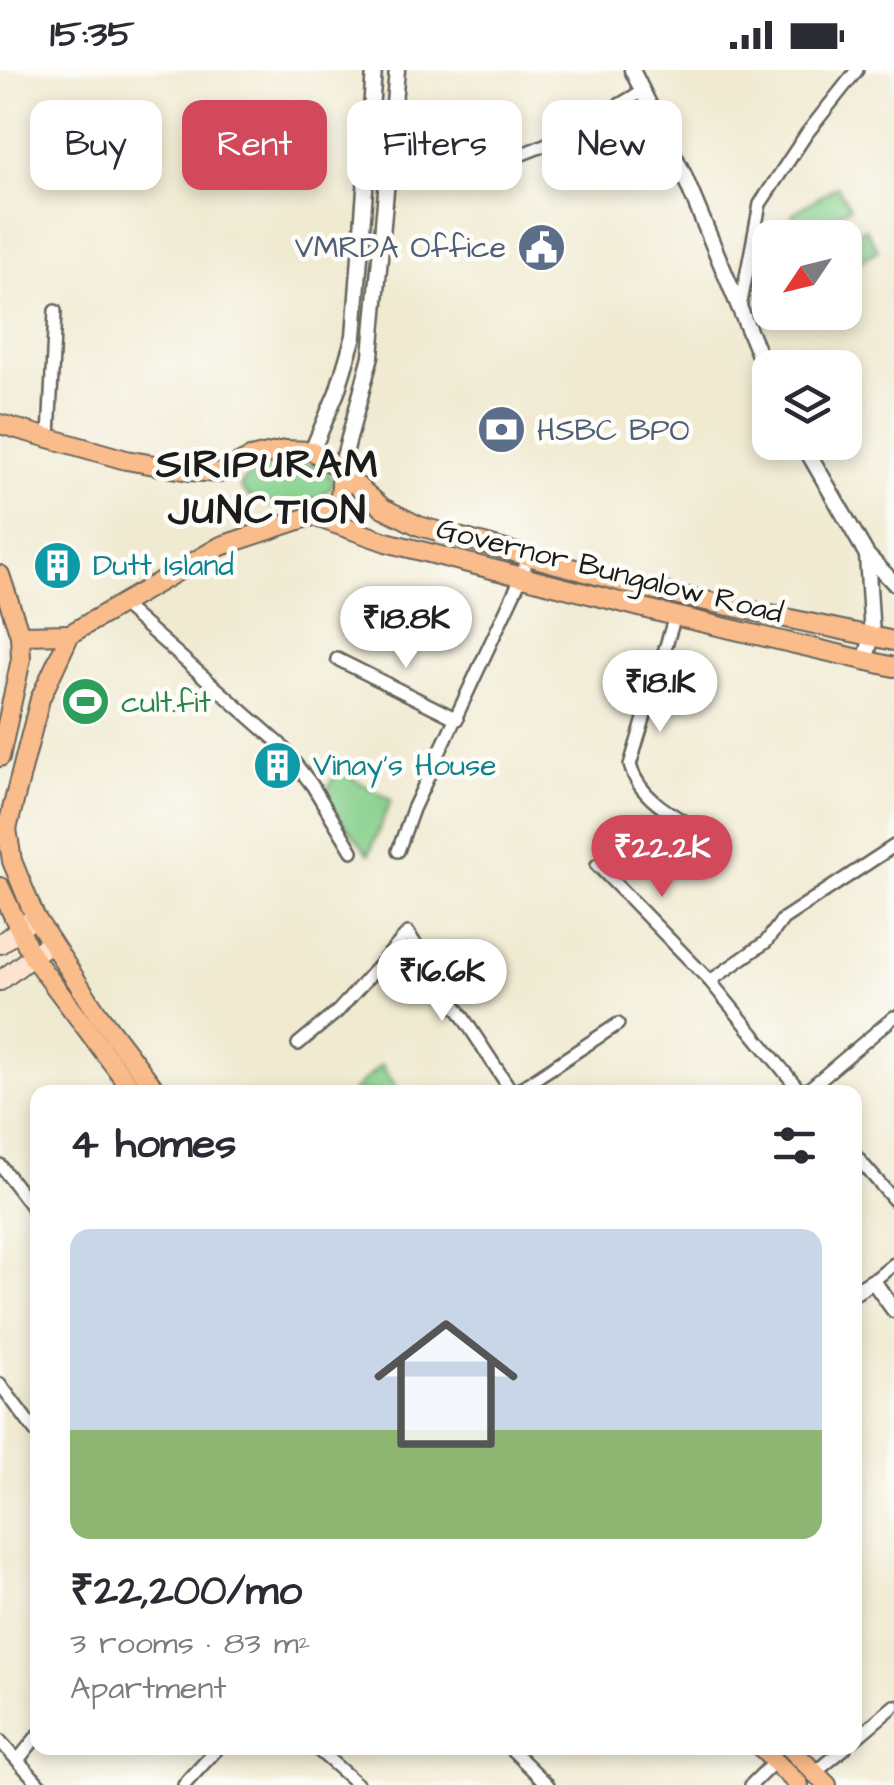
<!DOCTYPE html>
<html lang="en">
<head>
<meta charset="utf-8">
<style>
  :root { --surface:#fff; --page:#f7f7f7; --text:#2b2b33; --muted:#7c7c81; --accent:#d1495b }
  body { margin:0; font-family:"Architects Daughter",sans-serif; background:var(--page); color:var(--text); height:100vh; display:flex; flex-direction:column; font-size:38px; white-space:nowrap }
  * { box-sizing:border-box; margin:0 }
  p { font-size:32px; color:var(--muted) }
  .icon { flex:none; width:55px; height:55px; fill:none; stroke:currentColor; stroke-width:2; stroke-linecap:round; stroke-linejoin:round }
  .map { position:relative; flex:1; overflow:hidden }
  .panel { position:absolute; left:30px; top:1015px; width:832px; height:670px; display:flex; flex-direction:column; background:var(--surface); border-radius:20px; box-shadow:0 5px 15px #0003 }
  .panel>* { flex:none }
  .banner { position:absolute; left:30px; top:30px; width:835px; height:90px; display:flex; gap:20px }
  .needle { width:65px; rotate:235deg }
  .controls { position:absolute; left:752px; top:150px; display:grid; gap:20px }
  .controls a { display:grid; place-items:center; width:110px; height:110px; border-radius:20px; background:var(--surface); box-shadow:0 5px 15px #0003; font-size:50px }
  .price { position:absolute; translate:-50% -85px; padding:0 22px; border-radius:35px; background:#fff; color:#222; font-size:32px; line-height:65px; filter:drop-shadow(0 2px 5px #0008) }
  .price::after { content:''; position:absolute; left:50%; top:60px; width:30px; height:22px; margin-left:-15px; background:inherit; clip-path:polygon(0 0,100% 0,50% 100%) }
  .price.on { background:var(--accent); color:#fff }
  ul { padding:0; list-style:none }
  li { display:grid; align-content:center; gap:20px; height:530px; padding:0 40px }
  li span { display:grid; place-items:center; height:310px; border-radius:20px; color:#555 }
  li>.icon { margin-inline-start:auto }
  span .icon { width:180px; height:180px; fill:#fffc; stroke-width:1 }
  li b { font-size:42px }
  h2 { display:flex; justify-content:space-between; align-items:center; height:120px; padding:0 40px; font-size:42px }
  .tag { padding:0 35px; border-radius:20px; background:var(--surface); box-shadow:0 5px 15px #0003; font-size:35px; line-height:90px }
  .tag.on { background:var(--accent); color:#fff }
  .status { display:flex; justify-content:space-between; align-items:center; height:70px; padding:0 50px; background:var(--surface); direction:ltr }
  .status svg { height:28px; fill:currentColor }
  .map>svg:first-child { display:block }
  .green { fill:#85cf8b; stroke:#507654; stroke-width:2.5 }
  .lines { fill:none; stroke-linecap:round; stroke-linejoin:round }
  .minor-casing { stroke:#66645b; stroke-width:16 }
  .tertiary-casing { stroke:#66645b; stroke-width:19 }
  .secondary-casing { stroke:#66645b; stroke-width:22 }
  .primary-casing { stroke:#66645b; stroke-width:22 }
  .minor { stroke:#fff; stroke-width:11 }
  .tertiary { stroke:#fff; stroke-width:14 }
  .secondary { stroke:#fde4d1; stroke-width:18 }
  .primary { stroke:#fabc8b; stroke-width:18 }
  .labels { text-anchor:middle; stroke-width:9; stroke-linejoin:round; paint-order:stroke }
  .service-label { font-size:30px; fill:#4e5e75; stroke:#fdfcf7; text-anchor:end }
  .culture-label { font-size:30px; fill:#0d838f; stroke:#fdfcf7; text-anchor:start }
  .street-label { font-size:30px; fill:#1c1c1c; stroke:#fdfcf7 }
  .leisure-label { font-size:30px; fill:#27864d; stroke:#fdfcf7; text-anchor:start }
  .district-label { font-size:40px; font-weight:bold; letter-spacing:2.5px; fill:#1c1c1c; stroke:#fdfcf7 }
</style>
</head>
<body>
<div class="status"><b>15:35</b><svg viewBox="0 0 49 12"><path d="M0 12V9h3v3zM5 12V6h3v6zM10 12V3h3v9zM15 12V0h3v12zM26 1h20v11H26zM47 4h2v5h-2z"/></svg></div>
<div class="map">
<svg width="894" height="1715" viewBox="0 0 894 1715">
  <rect width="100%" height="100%" fill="#fdfcf7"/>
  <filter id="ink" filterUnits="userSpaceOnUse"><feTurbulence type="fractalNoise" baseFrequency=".01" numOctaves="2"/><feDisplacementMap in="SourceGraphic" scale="20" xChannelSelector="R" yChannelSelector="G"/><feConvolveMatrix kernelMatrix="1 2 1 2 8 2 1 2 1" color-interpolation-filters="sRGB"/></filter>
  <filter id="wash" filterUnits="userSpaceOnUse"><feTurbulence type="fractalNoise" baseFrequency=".0048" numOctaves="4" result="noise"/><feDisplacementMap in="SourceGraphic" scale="40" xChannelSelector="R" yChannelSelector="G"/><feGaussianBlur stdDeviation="2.25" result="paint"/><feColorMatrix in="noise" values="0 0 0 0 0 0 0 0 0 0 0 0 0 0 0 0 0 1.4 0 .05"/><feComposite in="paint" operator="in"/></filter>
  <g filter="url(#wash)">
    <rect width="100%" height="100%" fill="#f0ead1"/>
    <g class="green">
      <path d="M837 116 850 137 805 165 792 144Z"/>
      <path d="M865 158 878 180 845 201V171Z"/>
      <path d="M297 391 324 397 334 413C317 441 258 445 240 417 249 396 275 392 297 391Z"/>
      <path d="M338 700 391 730 369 784 323 728Z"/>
      <path d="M381 995 400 1022H352Z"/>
    </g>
  </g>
  <g filter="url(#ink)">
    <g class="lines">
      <defs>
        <g id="minor">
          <path d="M389 98C422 98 456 100 489 93 544 83 595 48 643 21"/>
          <path d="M740 238 760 134 807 63 857 0"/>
          <path d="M49 367 55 241"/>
          <path d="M122 535 280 674 312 715 352 781"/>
          <path d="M675 546 630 695C640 731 678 748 708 765"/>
          <path d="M337 589 457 649"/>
          <path d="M398 781 413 739 522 506 528 485"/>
          <path d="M597 795 710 911"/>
          <path d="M298 974 338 941 408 863 512 1022"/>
          <path d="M515 1022 618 954"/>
          <path d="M801 1022 710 911 766 872 783 849 894 776"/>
          <path d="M805 1022 894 947"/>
          <path d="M855 1085 894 1130"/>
          <path d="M0 1095 38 1145"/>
          <path d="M873 1211 894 1194"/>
          <path d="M0 1314 38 1365"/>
          <path d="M855 1669 894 1636"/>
          <path d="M0 1671 40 1715"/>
          <path d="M316 1678 358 1715"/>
          <path d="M510 1678 548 1715"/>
          <path d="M18 1690 38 1665"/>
          <path d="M816 1702 845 1678"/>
          <path d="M184 1715 218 1678"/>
          <path d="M751 1715 775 1691"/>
        </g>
        <g id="tertiary">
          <path d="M632 0 683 103 770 311"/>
          <path d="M802 372 867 485 894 513"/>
          <path d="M312 381 337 322 354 266 374 0"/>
          <path d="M341 398 371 286 397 0"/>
          <path d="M865 592 872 566 867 485"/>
          <path d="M855 1222 873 1211 894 1240"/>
        </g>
        <g id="secondary">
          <path d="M0 874 35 847"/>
          <path d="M0 911 51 872"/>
        </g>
        <g id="primary">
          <path d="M0 354 126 390 189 401 220 403 250 388 285 380 312 381 342 400 340 428 326 441 221 476 70 564 40 629 7 759 12 791 35 847 98 944 157 1022"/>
          <path d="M342 403 383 438 419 456 640 517 894 571"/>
          <path d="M316 447 386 472 675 546 894 597"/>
          <path d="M0 505 20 565 21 589 0 687"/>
          <path d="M20 565 70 564"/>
          <path d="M0 817 32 886 134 1022"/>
          <path d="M761 1678 799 1715"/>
          <path d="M790 1678 827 1715"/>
        </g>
      </defs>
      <use href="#minor" class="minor-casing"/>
      <use href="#tertiary" class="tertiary-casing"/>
      <use href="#secondary" class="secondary-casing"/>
      <use href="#primary" class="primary-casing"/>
      <use href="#minor" class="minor"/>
      <use href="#tertiary" class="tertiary"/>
      <use href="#secondary" class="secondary"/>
      <use href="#primary" class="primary"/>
    </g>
  </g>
  <defs>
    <symbol id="civic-disc" viewBox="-11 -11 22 22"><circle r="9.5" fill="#5c6f8a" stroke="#fdfcf7"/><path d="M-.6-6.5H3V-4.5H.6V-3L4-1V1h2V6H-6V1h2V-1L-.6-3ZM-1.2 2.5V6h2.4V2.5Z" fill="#fff"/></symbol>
    <symbol id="bank-disc" viewBox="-11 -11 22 22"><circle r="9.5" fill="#5c6f8a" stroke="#fdfcf7"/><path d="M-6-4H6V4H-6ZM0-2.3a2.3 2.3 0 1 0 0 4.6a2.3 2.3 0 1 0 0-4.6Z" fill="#fff"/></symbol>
    <symbol id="building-disc" viewBox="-11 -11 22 22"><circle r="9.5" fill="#0f9aa8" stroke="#fdfcf7"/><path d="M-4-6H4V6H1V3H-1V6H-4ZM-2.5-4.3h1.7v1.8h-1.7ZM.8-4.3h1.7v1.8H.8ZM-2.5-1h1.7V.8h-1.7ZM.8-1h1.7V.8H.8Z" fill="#fff"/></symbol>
    <symbol id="stadium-disc" viewBox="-11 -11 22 22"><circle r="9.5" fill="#2e9e5b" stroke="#fdfcf7"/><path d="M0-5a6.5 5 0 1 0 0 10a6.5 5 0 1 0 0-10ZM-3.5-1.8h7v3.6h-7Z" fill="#fff"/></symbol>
  </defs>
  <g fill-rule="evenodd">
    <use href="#civic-disc" x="514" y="150" width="55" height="55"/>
    <use href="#bank-disc" x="474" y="332" width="55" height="55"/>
    <use href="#building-disc" x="30" y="468" width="55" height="55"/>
    <use href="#stadium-disc" x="58" y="604" width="55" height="55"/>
    <use href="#building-disc" x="250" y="668" width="55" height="55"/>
  </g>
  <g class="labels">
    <g class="service-label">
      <text x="506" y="187">VMRDA Office</text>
      <text x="537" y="370" text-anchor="start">HSBC BPO</text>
    </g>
    <g class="culture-label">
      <text x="93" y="505">Dutt Island</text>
      <text x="313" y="705">Vinay's House</text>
    </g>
    <g class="street-label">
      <text transform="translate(610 500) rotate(14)" y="10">Governor Bungalow Road</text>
    </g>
    <g class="leisure-label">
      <text x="121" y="642">cult.fit</text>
    </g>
    <g class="district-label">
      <text x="268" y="407">SIRIPURAM<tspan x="268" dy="46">JUNCTION</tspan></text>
    </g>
  </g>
</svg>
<div class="controls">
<a><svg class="needle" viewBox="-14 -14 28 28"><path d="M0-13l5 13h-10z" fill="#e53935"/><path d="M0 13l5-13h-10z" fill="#7c7c81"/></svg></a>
<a><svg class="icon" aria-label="layers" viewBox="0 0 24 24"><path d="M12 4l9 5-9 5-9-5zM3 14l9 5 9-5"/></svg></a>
</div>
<b class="price" style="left:406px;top:601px">₹18.8K</b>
<b class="price" style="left:660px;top:665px">₹18.1K</b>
<b class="price on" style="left:662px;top:830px">₹22.2K</b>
<b class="price" style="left:442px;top:954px">₹16.6K</b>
<div class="banner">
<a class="tag">Buy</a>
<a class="tag on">Rent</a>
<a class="tag">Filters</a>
<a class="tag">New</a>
</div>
<section class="panel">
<h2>4 homes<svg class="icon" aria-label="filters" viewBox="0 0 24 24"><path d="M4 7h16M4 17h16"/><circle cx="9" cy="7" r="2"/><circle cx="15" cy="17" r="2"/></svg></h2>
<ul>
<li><span style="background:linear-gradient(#c9d6e8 65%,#8fb573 0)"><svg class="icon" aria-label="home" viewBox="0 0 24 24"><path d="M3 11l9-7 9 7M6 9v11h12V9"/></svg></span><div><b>₹22,200/mo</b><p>3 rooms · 83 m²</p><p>Apartment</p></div></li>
</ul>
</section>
</div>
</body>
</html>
